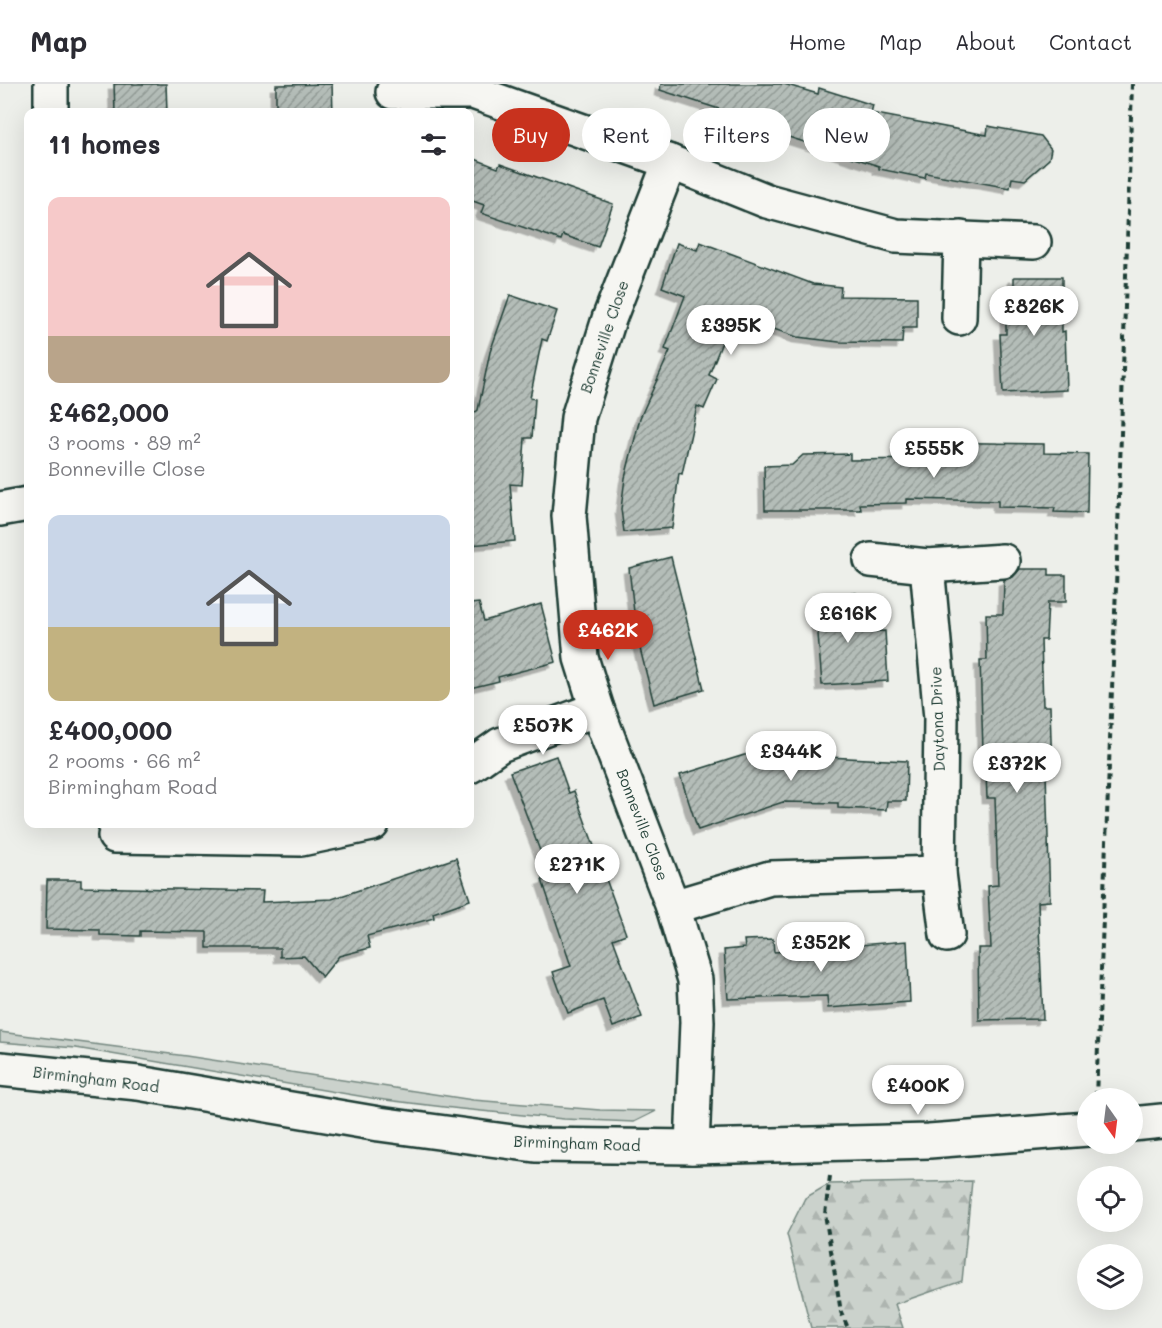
<!DOCTYPE html>
<html lang="en">
<head>
<meta charset="utf-8">
<style>
  :root { --surface:#fff; --page:#f7f7f7; --text:#2b2b33; --muted:#7c7c81; --line:#e1e1e2; --accent:#c8321e }
  body { margin:0; font-family:Mali,sans-serif; background:var(--page); color:var(--text); height:100vh; display:flex; flex-direction:column; font-size:22px; white-space:nowrap }
  * { box-sizing:border-box; margin:0 }
  p { font-size:20px; color:var(--muted) }
  .icon { flex:none; width:33px; height:33px; fill:none; stroke:currentColor; stroke-width:2; stroke-linecap:round; stroke-linejoin:round }
  .map { position:relative; flex:1; overflow:hidden }
  .drawer { position:absolute; left:24px; top:24px; width:450px; height:720px; display:flex; flex-direction:column; background:var(--surface); border-radius:12px; box-shadow:0 6px 24px #0002 }
  .drawer>* { flex:none }
  .top-card { position:absolute; left:492px; top:24px; width:570px; height:54px; display:flex; gap:12px }
  .needle { width:39px; rotate:166deg }
  .fabs { position:absolute; left:1077px; top:1004px; display:grid; gap:12px }
  .fabs a { display:grid; place-items:center; width:66px; height:66px; border-radius:50%; background:var(--surface); box-shadow:0 6px 24px #0002; font-size:30px }
  .price { position:absolute; translate:-50% -51px; padding:0 14px; border-radius:21px; background:#fff; color:#222; font-size:20px; line-height:39px; filter:drop-shadow(0 2px 3px #0008) }
  .price::after { content:''; position:absolute; left:50%; top:36px; width:18px; height:14px; margin-left:-9px; background:inherit; clip-path:polygon(0 0,100% 0,50% 100%) }
  .price.current { background:var(--accent); color:#fff }
  ul { padding:0; list-style:none }
  li { display:grid; align-content:center; gap:12px; height:318px; padding:0 24px }
  li span { display:grid; place-items:center; height:186px; border-radius:12px; color:#555 }
  li>.icon { margin-inline-start:auto }
  span .icon { width:108px; height:108px; fill:#fffc; stroke-width:1 }
  li b { font-size:26px }
  h2 { display:flex; justify-content:space-between; align-items:center; height:72px; padding:0 24px; font-size:26px }
  .pill { padding:0 21px; border-radius:27px; background:var(--surface); box-shadow:0 6px 24px #0002; font-size:21px; line-height:54px }
  .pill.current { background:var(--accent); color:#fff }
  header { display:flex; align-items:center; gap:36px; box-sizing:border-box; height:84px; padding:0 30px; background:var(--surface); border-bottom:2px solid var(--line) }
  header strong { font-size:28px }
  nav { display:flex; gap:33px; margin-inline-start:auto; font-size:21px }
  .map>svg:first-child { display:block }
  .grass { fill:#cbd2cc; stroke:#758880; stroke-width:1.5 }
  .forest { fill:url(#forest-firs); stroke:#758880; stroke-width:1.5 }
  .building { fill:url(#building-hatch); stroke:#1f3d34; stroke-width:1.5; filter:url(#shadow) }
  .lines { fill:none; stroke-linecap:round; stroke-linejoin:round }
  .minor-casing { stroke:#1f3d34; stroke-width:38 }
  .major-casing { stroke:#1f3d34; stroke-width:38 }
  .path { stroke:#1f3d34; stroke-width:4; stroke-dasharray:6 4.5; stroke-linecap:butt }
  .minor { stroke:#f6f6f2; stroke-width:33 }
  .major { stroke:#f6f6f2; stroke-width:33 }
  .labels { text-anchor:middle; stroke-width:4.5; stroke-linejoin:round; paint-order:stroke }
  .street-label { font-size:15px; fill:#1f3d34; stroke:#f6f6f2 }
</style>
</head>
<body>
<header>
<strong>Map</strong>
<nav><a>Home</a><a>Map</a><a>About</a><a>Contact</a></nav>
</header>
<div class="map">
<svg width="1162" height="1244" viewBox="0 0 1162 1244">
  <defs>
    <pattern id="forest-firs" width="22" height="20" patternUnits="userSpaceOnUse" patternTransform="scale(1.5)"><rect width="22" height="20" fill="#cbd2cc"/><path d="M5 1l3.5 6h-7zM16 11l3.5 6h-7z" fill="#aeb5b0"/></pattern>
    <pattern id="building-hatch" width="6" height="6" patternUnits="userSpaceOnUse" patternTransform="scale(1.5)"><rect width="6" height="6" fill="#b4bdb8"/><path d="M-1 1l2-2M0 6l6-6M5 7l2-2" fill="none" stroke="#929b96"/></pattern>
    <filter id="shadow"><feDropShadow dx="-5.5" dy="5.5" stdDeviation="0" flood-color="#0004"/></filter>
  </defs>
  <rect width="100%" height="100%" fill="#edefea"/>
  <filter id="ink" filterUnits="userSpaceOnUse"><feTurbulence type="fractalNoise" baseFrequency=".0167" numOctaves="2"/><feDisplacementMap in="SourceGraphic" scale="12" xChannelSelector="R" yChannelSelector="G"/><feConvolveMatrix kernelMatrix="1 2 1 2 8 2 1 2 1" color-interpolation-filters="sRGB"/></filter>
  <g filter="url(#ink)">
    <path class="grass" d="M0 948 186 972 473 1016 600 1026 656 1027 634 1038 564 1035 461 1025 377 1015 76 964 0 958Z"/>
    <path class="forest" d="M972 1097 962 1197 895 1220 903 1244H811L787 1150 805 1114 829 1100Z"/>
    <g class="building">
      <path d="M114 0H166L167 28H115Z"/>
      <path d="M332 0 333 28H276V1Z"/>
      <path d="M661 0H784L818 10 819 4 873 21 871 29 987 51 988 42 1041 52 1051 65 1049 75 1025 96 1012 94 1010 104 926 89 925 94 879 85V82L773 48 775 43 660 6Z"/>
      <path d="M470 73 498 84 500 80 613 120 598 163 563 151 561 156 481 129 484 121 470 116Z"/>
      <path d="M700 158 813 200 841 203 840 212 917 213V244H903L902 259 839 258 797 253 733 231 709 291 717 295 704 325 697 322 682 390 679 389 672 444 624 448 621 425 625 394 640 334 670 267 665 265 685 212 662 203 677 159 697 166Z"/>
      <path d="M1014 193H1062V248L1065 247 1067 306 1003 309 1000 250H1006V211H1014Z"/>
      <path d="M510 211 557 227 547 257 542 255 530 314 535 315 532 354H525L522 401 510 400 515 457 470 461V333L478 326 490 268Z"/>
      <path d="M925 358 1044 360V369L1088 370 1087 429 1054 428 1055 424 998 423V417L907 415V419L860 420 861 426H765L764 382 792 381 803 371 850 370V376L918 375V373H925Z"/>
      <path d="M671 473 704 605 654 620 631 529 634 528 629 484Z"/>
      <path d="M1020 485H1049V491H1066V518H1048L1046 556H1041L1043 622H1050L1052 689H1046L1050 817 1038 818 1043 935 979 936 978 864H991L988 802 998 801 995 714H987L985 665 983 666 980 576H987L986 530H1003L1004 496 1013 493Z"/>
      <path d="M856 509 858 548 885 547 888 597 822 601 815 511Z"/>
      <path d="M479 519 484 537 541 520 556 578 498 593 499 597 470 604V520Z"/>
      <path d="M757 659 829 661 828 673 907 677 906 717H887L886 726 838 724V719L783 718 698 746 680 691 754 668Z"/>
      <path d="M556 672 569 709 574 707 626 850 613 855 642 933 613 943 603 916 568 929 553 888 571 882 542 796 550 793 510 688Z"/>
      <path d="M456 774 470 816 433 829 434 834 367 852 370 864 339 872 322 893 304 872 280 873V864H207V848L140 847V852L100 851V846L46 845 47 796H81V803L263 807 262 818 332 815Z"/>
      <path d="M773 855 774 868 907 857 910 918 828 924 827 912 728 915 724 866 745 864 744 856Z"/>
    </g>
    <g class="lines">
      <defs>
        <g id="minor">
          <path d="M393 8H473L670 78 767 117 896 152 1034 158"/>
          <path d="M51 28V0"/>
          <path d="M670 78 609 235 578 334 569 432 581 574 597 625 673 823 695 896 697 938 692 1063"/>
          <path d="M959 234 961 154"/>
          <path d="M0 425 28 420"/>
          <path d="M871 476 927 482 1003 477"/>
          <path d="M927 482 941 634 939 789 947 851"/>
          <path d="M470 682 500 661 597 625"/>
          <path d="M115 752 301 755 372 740"/>
          <path d="M673 823 770 794 939 789"/>
        </g>
        <g id="major">
          <path d="M0 985 138 999 379 1040 535 1061 692 1063 929 1057 1088 1045"/>
          <path d="M1132 1040 1162 1037"/>
        </g>
      </defs>
      <use href="#minor" class="minor-casing"/>
      <use href="#major" class="major-casing"/>
      <g class="path">
        <path d="M1096 1013 1117 477 1132 0"/>
        <path d="M830 1092 825 1130 841 1228 848 1244"/>
      </g>
      <use href="#minor" class="minor"/>
      <use href="#major" class="major"/>
    </g>
  </g>
  <g class="labels">
    <g class="street-label">
      <text transform="translate(605 253) rotate(-71)" y="5">Bonneville Close</text>
      <text transform="translate(938 635) rotate(-92)" y="5">Daytona Drive</text>
      <text transform="translate(642 741) rotate(69)" y="5">Bonneville Close</text>
      <text transform="translate(96 996) rotate(7)" y="5">Birmingham Road</text>
      <text transform="translate(577 1060) rotate(2)" y="5">Birmingham Road</text>
    </g>
  </g>
</svg>
<div class="fabs">
<a><svg class="needle" viewBox="-14 -14 28 28"><path d="M0-13l5 13h-10z" fill="#e53935"/><path d="M0 13l5-13h-10z" fill="#7c7c81"/></svg></a>
<a><svg class="icon" aria-label="locate" viewBox="0 0 24 24"><circle cx="12" cy="12" r="6"/><path d="M12 2v4M12 18v4M2 12h4M18 12h4"/></svg></a>
<a><svg class="icon" aria-label="layers" viewBox="0 0 24 24"><path d="M12 4l9 5-9 5-9-5zM3 14l9 5 9-5"/></svg></a>
</div>
<b class="price" style="left:1034px;top:253px">£826K</b>
<b class="price" style="left:731px;top:272px">£395K</b>
<b class="price" style="left:934px;top:395px">£555K</b>
<b class="price" style="left:848px;top:560px">£616K</b>
<b class="price current" style="left:608px;top:577px">£462K</b>
<b class="price" style="left:543px;top:672px">£507K</b>
<b class="price" style="left:791px;top:698px">£344K</b>
<b class="price" style="left:1017px;top:710px">£372K</b>
<b class="price" style="left:577px;top:811px">£271K</b>
<b class="price" style="left:821px;top:889px">£352K</b>
<b class="price" style="left:918px;top:1032px">£400K</b>
<div class="top-card">
<a class="pill current">Buy</a>
<a class="pill">Rent</a>
<a class="pill">Filters</a>
<a class="pill">New</a>
</div>
<section class="drawer">
<h2>11 homes<svg class="icon" aria-label="filters" viewBox="0 0 24 24"><path d="M4 7h16M4 17h16"/><circle cx="9" cy="7" r="2"/><circle cx="15" cy="17" r="2"/></svg></h2>
<ul>
<li><span style="background:linear-gradient(#f6c9c9 75%,#b9a48a 0)"><svg class="icon" aria-label="home" viewBox="0 0 24 24"><path d="M3 11l9-7 9 7M6 9v11h12V9"/></svg></span><div><b>£462,000</b><p>3 rooms · 89 m²</p><p>Bonneville Close</p></div></li>
<li><span style="background:linear-gradient(#c9d6e8 60%,#c2b280 0)"><svg class="icon" aria-label="home" viewBox="0 0 24 24"><path d="M3 11l9-7 9 7M6 9v11h12V9"/></svg></span><div><b>£400,000</b><p>2 rooms · 66 m²</p><p>Birmingham Road</p></div></li>
</ul>
</section>
</div>
</body>
</html>
